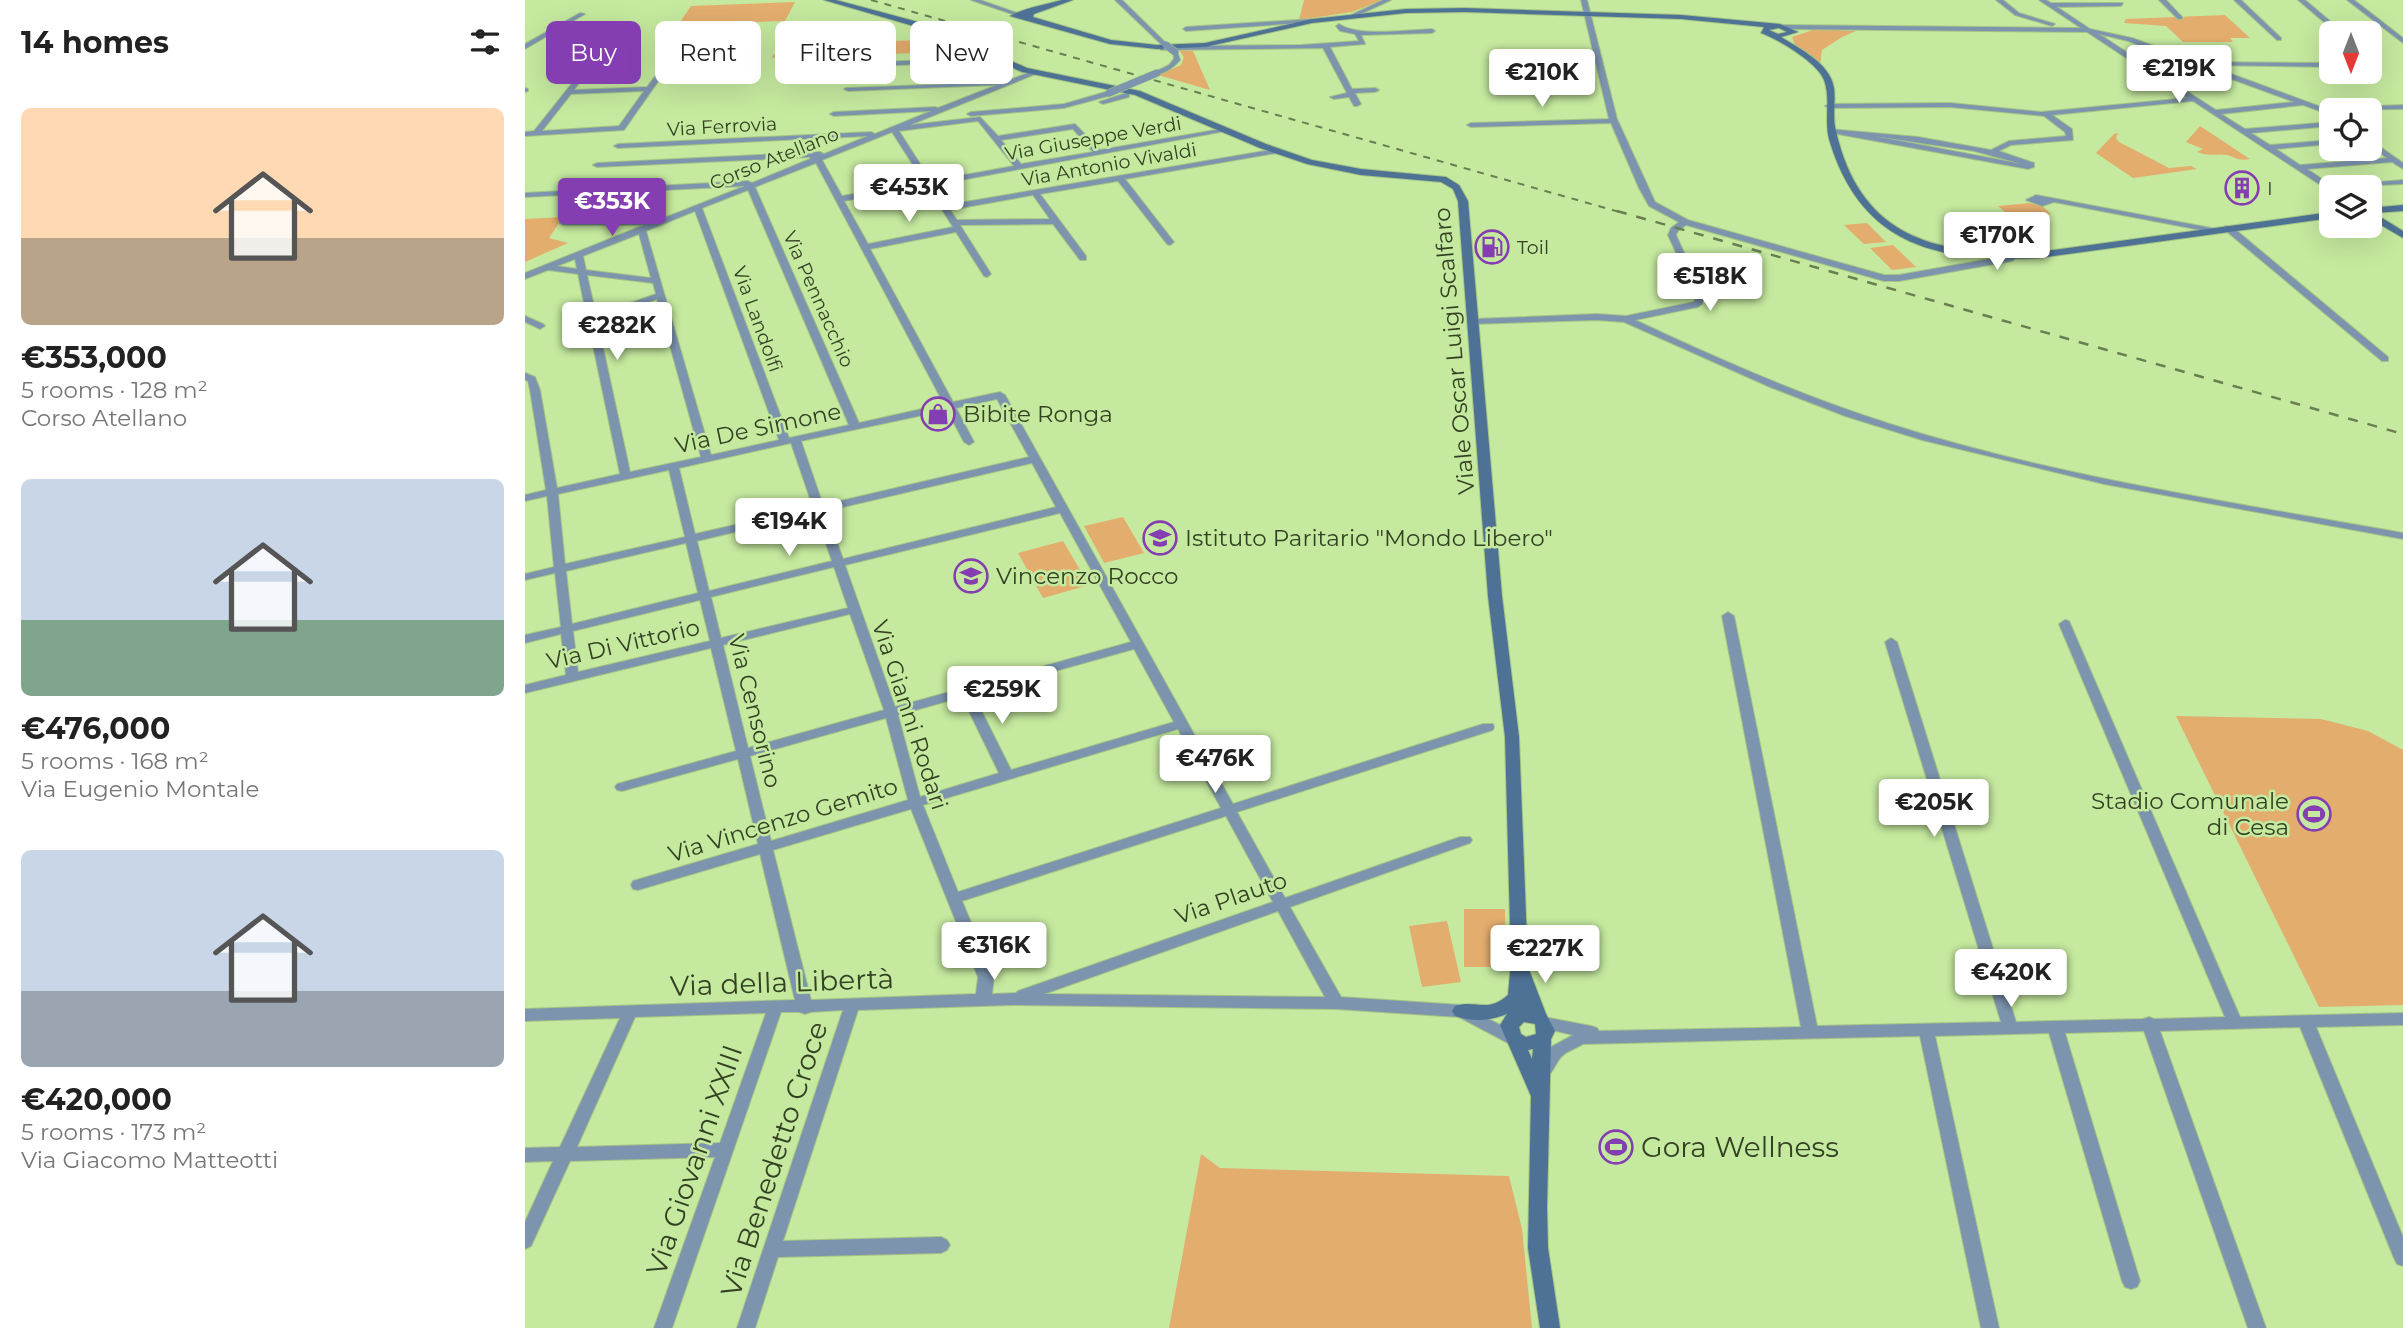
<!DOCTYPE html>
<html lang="en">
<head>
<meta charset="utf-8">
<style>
  :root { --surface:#fff; --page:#f2f2f2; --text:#222; --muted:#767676; --accent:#843eb1 }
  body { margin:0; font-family:Montserrat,sans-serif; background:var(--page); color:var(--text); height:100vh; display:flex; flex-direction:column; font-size:26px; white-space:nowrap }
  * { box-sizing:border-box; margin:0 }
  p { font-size:23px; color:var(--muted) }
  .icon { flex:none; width:38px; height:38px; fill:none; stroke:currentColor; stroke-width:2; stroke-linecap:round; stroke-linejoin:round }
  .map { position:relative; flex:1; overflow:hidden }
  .details { display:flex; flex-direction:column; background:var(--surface); width:525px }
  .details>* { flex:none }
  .top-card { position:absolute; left:21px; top:21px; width:665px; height:63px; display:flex; gap:14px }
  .needle { width:46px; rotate:180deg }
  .controls { position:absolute; left:1794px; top:21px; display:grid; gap:14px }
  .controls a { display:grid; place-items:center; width:63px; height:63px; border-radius:10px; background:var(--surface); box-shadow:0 7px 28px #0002; font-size:35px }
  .price { position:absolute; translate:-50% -60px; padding:0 16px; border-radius:7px; background:#fff; color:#222; font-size:23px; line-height:46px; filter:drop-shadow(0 2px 4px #0008) }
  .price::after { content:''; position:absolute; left:50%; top:42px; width:21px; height:16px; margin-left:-10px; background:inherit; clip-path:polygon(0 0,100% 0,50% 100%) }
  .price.selected { background:var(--accent); color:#fff }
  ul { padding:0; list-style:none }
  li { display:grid; align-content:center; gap:14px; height:371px; padding:0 21px }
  li span { display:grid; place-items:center; height:217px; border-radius:10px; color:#555 }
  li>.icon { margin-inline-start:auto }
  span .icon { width:126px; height:126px; fill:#fffc; stroke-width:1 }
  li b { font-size:30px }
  h2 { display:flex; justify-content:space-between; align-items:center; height:84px; padding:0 21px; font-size:30px }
  .chip { padding:0 24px; border-radius:10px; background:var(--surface); box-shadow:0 7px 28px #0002; font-size:24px; line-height:63px }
  .chip.selected { background:var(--accent); color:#fff }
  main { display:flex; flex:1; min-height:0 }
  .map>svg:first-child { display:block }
  .green { fill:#e3ad6e }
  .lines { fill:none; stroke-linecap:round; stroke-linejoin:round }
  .street-casing { stroke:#a5c484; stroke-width:2 }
  .secondary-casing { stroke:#a5c484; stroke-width:2 }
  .street { fill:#7c94ae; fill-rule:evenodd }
  .secondary { fill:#4d7296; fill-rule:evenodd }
  .rail-far1 { stroke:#697f51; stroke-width:2; stroke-dasharray:7 7; stroke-linecap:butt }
  .rail { stroke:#697f51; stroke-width:2.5; stroke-dasharray:10 10; stroke-linecap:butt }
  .street-bridge-casing { stroke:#a5c484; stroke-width:8; stroke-linecap:butt }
  .street-bridge { stroke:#7c94ae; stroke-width:7 }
  .labels { text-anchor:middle; stroke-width:5; stroke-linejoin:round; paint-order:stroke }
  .far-street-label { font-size:19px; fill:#344224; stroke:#c5e99f }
  .far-poi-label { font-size:19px; fill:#344224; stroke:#c5e99f; text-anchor:start }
  .street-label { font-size:23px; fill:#344224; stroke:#c5e99f }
  .poi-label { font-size:23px; fill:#344224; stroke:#c5e99f; text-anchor:start }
  .near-street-label { font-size:28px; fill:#344224; stroke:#c5e99f }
  .near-poi-label { font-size:28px; fill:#344224; stroke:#c5e99f; text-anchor:start }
</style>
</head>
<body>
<main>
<section class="details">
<h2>14 homes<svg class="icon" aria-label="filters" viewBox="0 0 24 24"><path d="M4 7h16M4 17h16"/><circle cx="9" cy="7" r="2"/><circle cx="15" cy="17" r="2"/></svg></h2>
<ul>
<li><span style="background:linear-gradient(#ffd9b3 60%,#b9a48a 0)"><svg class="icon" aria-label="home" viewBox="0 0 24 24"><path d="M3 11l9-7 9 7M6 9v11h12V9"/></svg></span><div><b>€353,000</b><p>5 rooms · 128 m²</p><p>Corso Atellano</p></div></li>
<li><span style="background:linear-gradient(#c9d6e8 65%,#7fa58c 0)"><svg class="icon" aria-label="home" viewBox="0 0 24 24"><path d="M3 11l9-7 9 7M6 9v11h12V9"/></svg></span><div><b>€476,000</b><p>5 rooms · 168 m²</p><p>Via Eugenio Montale</p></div></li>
<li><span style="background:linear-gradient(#c9d6e8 65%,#9aa5b1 0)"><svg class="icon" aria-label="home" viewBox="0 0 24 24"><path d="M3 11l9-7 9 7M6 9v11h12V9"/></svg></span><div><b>€420,000</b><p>5 rooms · 173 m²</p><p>Via Giacomo Matteotti</p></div></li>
</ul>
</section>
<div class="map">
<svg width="1878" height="1328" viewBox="0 0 1878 1328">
  <rect width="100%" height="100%" fill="#c5e99f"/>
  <g class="green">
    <path d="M779 0H857L827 12 774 20Z"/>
    <path d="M270 2 260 21 153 25 166 6Z"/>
    <path d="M1700 15 1725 38H1705L1708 42H1658L1641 26 1599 23 1601 19Z"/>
    <path d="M1291 29 1331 31 1317 37 1297 50 1295 66 1271 48 1267 37Z"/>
    <path d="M232 31 225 42 169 45 176 34Z"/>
    <path d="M424 39 450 51 247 58 249 54H274L287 44Z"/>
    <path d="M654 50 668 51 685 90 633 75 656 65 659 57Z"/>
    <path d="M1675 126 1725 159C1713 161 1712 158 1702 155 1690 153 1685 157 1672 152L1678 149 1661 142Z"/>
    <path d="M1593 133 1591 138 1594 142 1644 168 1666 166 1672 169 1608 178 1571 153 1589 134Z"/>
    <path d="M1505 203 1517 206 1526 214 1487 218 1473 206Z"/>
    <path d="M38 217 24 238 43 243 0 262V219Z"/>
    <path d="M1342 223 1361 242 1339 244 1319 225Z"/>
    <path d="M1368 245 1391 267 1367 270 1345 248Z"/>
    <path d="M598 517 619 553 579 563 559 526Z"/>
    <path d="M538 541 564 585 518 598 493 553Z"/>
    <path d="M1651 716 1796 719 1843 731 1878 750V1005L1794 1007Z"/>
    <path d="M939 909H980L981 967H939Z"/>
    <path d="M922 921 936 982 897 987 884 926Z"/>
    <path d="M676 1154 695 1168 984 1176 997 1229 1007 1328H644Z"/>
  </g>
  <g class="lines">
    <defs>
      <g id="street">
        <path d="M446 0H455L495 14 490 15Z"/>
        <path d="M590 0H597L644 46 776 45 834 41 830 34 815 31 811 26 814 24C832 37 883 30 907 29L910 31 907 33 836 35 840 44 805 47 827 89 850 88 854 90 850 92 830 93 836 104 832 106H829L824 97 809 99 805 97 822 93 798 48 636 50 633 48 638 46Z"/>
        <path d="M858 0H866L829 17 824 16Z"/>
        <path d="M1056 0H1062L1092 119 1130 202 1163 220 1359 275H1374L1487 255 1491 258 1487 261 1374 281H1359L1161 225 1153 231 1151 235 1179 296 1177 304 1173 307 1110 320C1193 359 1277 396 1365 424 1532 477 1706 502 1878 533V539L1579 484 1397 440 1320 416 1245 387 1099 322 1072 320 946 324V320L949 319 1072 314 1101 316 1169 302 1171 296 1143 235 1146 228 1154 222 1124 206 1114 188 1086 123 946 127 942 125 946 123 1084 119Z"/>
        <path d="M1471 0H1478L1494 13 1530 24 1527 26 1490 15Z"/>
        <path d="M1514 0H1521L1526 3H1598L1596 6 1532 7 1565 29 1607 38 1674 62 1806 63V67L1682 65 1799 108 1878 105V109L1806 110V115L1778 105 1696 114 1720 129 1806 122V126L1726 133 1745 145 1806 140V144L1751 149 1775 165 1862 158 1844 145V139L1878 163V169L1867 162 1782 169 1809 187H1806V190H1803L1668 101 1527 115 1547 129 1548 140 1486 145 1474 151 1509 163V167L1503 169 1307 133 1303 131 1304 129 1393 137 1466 150 1484 141 1541 136 1540 132 1519 116 1425 107 1304 108 1300 106 1304 104 1425 103 1516 112 1662 98 1562 32 1258 29 1255 27 1258 25 1556 28ZM1574 34 1603 41 1683 70 1635 74ZM1690 73 1769 102 1691 110 1641 78ZM1349 136 1449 151 1497 164Z"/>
        <path d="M1634 0H1641L1657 17V19H1653Z"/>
        <path d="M1709 0H1716L1756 38V40H1752Z"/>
        <path d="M1773 0H1780L1819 33H1812Z"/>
        <path d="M1822 0H1829L1878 38V43Z"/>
        <path d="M55 13 60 14 0 49V44Z"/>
        <path d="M787 19 790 21 789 22 661 31 658 29 661 27Z"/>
        <path d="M648 51H652L655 60C649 67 639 75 630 74V72L644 65 649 59Z"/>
        <path d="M476 57 479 59 478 60 333 67 330 65 333 63Z"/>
        <path d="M141 62 146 63 99 130 0 136V132L9 131 60 67 65 68 49 90 122 87ZM119 91 94 126 17 131 46 94Z"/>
        <path d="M511 70 513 71V73L385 125 455 117 473 136 550 124 575 150 702 128 706 130 409 185 422 205 752 149 756 151 752 153 600 179 649 242 645 245 642 244 593 181 515 194 561 256V260H555L528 224 435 225 466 274 462 277 459 276 431 232 345 249 428 402 475 392 480 395 708 804 958 724H968L969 727 968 730 712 812 760 898 935 837H945L947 840 945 843 765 907 816 997 936 1005 995 1035 997 1039 995 1043 989 1045 983 1043 934 1017 811 1009 487 1005 333 1010 258 1241 416 1237 422 1240 425 1245 422 1250 416 1253 253 1257 230 1328H212L318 1010 286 1012 280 1014 274 1012H256L147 1328H129L190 1157 45 1161 6 1246 0 1249V1222L28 1161 0 1162V1148L35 1147 95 1018 0 1021V1009L270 1000 235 854 113 890 108 889 106 885 108 881 233 844 213 759 97 791 92 790 90 787 92 784 211 751 186 648 0 693V685L41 675 36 634 0 643V635L36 627 30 573 0 580V574L29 567 22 496 0 501V495L21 490 5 390 3 381 0 380V373L10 377 15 390 32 488 95 474 53 274 23 270 0 279V273L119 225H38L34 223 35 221 129 222 220 186 0 197V193L223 181 227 183 285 159V157L72 167 68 165 72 163 295 152 299 154 343 136 93 148 89 146 93 144 346 132 350 134 406 111 309 116 305 114 309 112 410 107 413 108 472 85 323 91 319 89 321 88 479 82ZM453 121 489 166 406 181 374 131ZM548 129 568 152 496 164 476 140ZM367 132 399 182 317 196 297 160ZM291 163 419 404 334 423 230 187ZM402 186 428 227 343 244 319 201ZM223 190 324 425 264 438 177 208ZM508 195 525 219 432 220 425 210ZM170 211 254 440 186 455 121 231ZM114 234 126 278 61 270 58 256ZM50 259 52 269 32 266ZM62 275 128 283 131 294 71 315ZM132 299 176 457 105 472 72 320ZM472 399 504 457 298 505 276 441 422 410 439 442 444 445 449 442 431 408ZM266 443 288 507 170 534 154 468ZM507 463 531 507 318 559 301 511ZM144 470 160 537 40 564 33 494ZM290 513 307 561 184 591 172 541ZM535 513 606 642 370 707 320 565ZM161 543 173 593 47 624 41 571ZM309 567 323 608 196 638 186 597ZM175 600 185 641 53 672 48 631ZM325 614 359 710 223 748 198 645ZM609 649 649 722 486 770 448 694ZM437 697 474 773 395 797 373 715ZM361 718 383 800 246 841 225 756ZM653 729 696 808 433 892 398 805ZM386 809 453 977 451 994 286 1000 248 850ZM701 816 748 902 493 991 491 993 467 994 469 977 437 901ZM753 911 800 997 519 994ZM241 1013 195 1143 52 1147 110 1017Z"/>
        <path d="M0 88 3 89V91L0 92Z"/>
        <path d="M584 91 588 93 587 95 539 108 446 116 442 114 446 112 539 104Z"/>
        <path d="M601 93H604V97L578 104 574 102Z"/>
        <path d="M1878 180V184L1812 187 1816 185Z"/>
        <path d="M1511 195 1686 228 1690 230 1686 232 1529 202 1517 206 1501 200Z"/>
        <path d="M1700 226H1706L1863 357V361H1857L1700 230Z"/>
        <path d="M0 316 18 324 20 326 15 329 0 322Z"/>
        <path d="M1203 612 1209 616 1292 1026 1476 1022 1360 642 1366 638 1372 642 1491 1022 1618 1019 1624 1017 1629 1019 1700 1017 1534 624 1540 620 1544 621 1715 1017 1878 1013V1025L1791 1027 1878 1237V1266L1872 1264 1869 1258 1775 1027 1635 1031 1741 1328H1723L1619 1031 1540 1033 1615 1281 1612 1287 1606 1289 1600 1287 1597 1281 1524 1033 1410 1036 1474 1328H1456L1395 1036 1058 1044C1052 1048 1042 1051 1037 1056 1028 1065 1027 1082 1011 1078L1009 1073 1026 1047 1048 1035 1014 1027 1011 1023 1014 1019 1019 1017 1066 1026 1072 1028 1074 1031 1276 1027 1197 616Z"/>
      </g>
      <g id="secondary">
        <path d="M299 0H311L408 26 502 68 615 91 741 144 787 160 836 169 921 177 934 185 943 201 977 596 994 737 1003 967 1021 1014 1030 1031 1026 1039 1022 1207 1023 1248 1035 1328H1015L1003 1248 1006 1096 975 1025 982 1014C964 1021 948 1022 930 1016L927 1011 930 1006C951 999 962 1014 983 995L986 962 980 737 963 596 933 201 928 189 916 182 836 175 782 164 735 148 610 95 497 72 402 30ZM999 1022 1010 1024 1011 1034 1001 1037 996 1034 994 1027ZM1008 1049 1007 1059 1003 1050Z"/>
        <path d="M537 0H548L509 14 508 17 586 40 632 45 680 43 787 19 881 9 940 8 1156 15 1255 24 1273 32 1256 37C1275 49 1305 63 1309 88 1311 102 1307 116 1311 131 1336 241 1415 256 1514 252L1806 212V218L1514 258C1413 262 1336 247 1304 139 1299 120 1306 98 1299 80 1293 63 1253 39 1236 33L1239 27 1156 19 940 12 881 13 787 23 680 47 632 49 585 44 485 16C496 9 522 4 537 0ZM1254 28 1262 32 1253 34 1244 30Z"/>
        <path d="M1878 205V211L1849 213 1878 231V238L1844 218V208Z"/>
      </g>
    </defs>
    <use href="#street" class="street-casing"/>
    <use href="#secondary" class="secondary-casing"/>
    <use href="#street" class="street"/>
    <use href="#secondary" class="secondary"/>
    <path class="rail-far1" d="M346 0 1098 213"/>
    <path class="rail" d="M1092 211 1878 434"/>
    <defs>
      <g id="street-bridge">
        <path d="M641 45 650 52"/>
        <path d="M584 93 632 73"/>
      </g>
    </defs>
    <use href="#street-bridge" class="street-bridge-casing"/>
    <use href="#street-bridge" class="street-bridge"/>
  </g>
  <defs>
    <symbol id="building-ring" viewBox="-11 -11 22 22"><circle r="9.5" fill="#c5e99f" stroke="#843eb1" stroke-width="1.5"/><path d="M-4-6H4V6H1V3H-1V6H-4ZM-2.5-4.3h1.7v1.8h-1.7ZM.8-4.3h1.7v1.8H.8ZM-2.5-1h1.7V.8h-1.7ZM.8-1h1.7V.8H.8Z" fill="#843eb1"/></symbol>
    <symbol id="fuel-ring" viewBox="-11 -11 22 22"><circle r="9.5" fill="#c5e99f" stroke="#843eb1" stroke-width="1.5"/><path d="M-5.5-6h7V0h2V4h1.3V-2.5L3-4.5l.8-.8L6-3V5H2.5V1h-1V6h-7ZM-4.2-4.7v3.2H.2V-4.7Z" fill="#843eb1"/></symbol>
    <symbol id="shop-ring" viewBox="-11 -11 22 22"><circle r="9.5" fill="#c5e99f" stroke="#843eb1" stroke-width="1.5"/><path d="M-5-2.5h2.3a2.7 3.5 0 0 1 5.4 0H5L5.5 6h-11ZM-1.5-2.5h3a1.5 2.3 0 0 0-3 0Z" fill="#843eb1"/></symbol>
    <symbol id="school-ring" viewBox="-11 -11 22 22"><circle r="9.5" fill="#c5e99f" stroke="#843eb1" stroke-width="1.5"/><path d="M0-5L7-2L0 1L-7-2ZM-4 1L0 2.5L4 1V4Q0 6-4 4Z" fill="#843eb1"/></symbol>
    <symbol id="stadium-ring" viewBox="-11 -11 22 22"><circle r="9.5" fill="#c5e99f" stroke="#843eb1" stroke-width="1.5"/><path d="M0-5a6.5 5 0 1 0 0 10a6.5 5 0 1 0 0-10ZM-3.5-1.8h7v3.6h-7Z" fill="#843eb1"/></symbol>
  </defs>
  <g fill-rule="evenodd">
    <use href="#building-ring" x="1698" y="169" width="38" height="38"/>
    <use href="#fuel-ring" x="948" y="228" width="38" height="38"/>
    <use href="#shop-ring" x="394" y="395" width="38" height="38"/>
    <use href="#school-ring" x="616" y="519" width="38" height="38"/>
    <use href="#school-ring" x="427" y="557" width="38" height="38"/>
    <use href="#stadium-ring" x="1770" y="795" width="38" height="38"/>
    <use href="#stadium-ring" x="1072" y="1128" width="38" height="38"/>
  </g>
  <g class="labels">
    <g class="far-street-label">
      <text transform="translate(197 126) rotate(-3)" y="7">Via Ferrovia</text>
      <text transform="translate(568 138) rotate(-10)" y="7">Via Giuseppe Verdi</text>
      <text transform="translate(249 158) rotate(-22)" y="7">Corso Atellano</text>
      <text transform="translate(584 164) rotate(-10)" y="7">Via Antonio Vivaldi</text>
      <text transform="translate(294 299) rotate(66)" y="7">Via Pennacchio</text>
      <text transform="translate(233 319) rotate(70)" y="7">Via Landolfi</text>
    </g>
    <g class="far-poi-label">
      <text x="1742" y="195">I</text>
      <text x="992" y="254">Toil</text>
    </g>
    <g class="street-label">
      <text transform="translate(929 351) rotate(-95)" y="8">Viale Oscar Luigi Scalfaro</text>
      <text transform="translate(233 428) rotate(-12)" y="8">Via De Simone</text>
      <text transform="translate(98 644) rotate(-13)" y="8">Via Di Vittorio</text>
      <text transform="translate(230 711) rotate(76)" y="8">Via Censorino</text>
      <text transform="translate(385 715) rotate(72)" y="8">Via Gianni Rodari</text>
      <text transform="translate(258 820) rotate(-17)" y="8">Via Vincenzo Gemito</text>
      <text transform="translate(706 898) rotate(-19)" y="8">Via Plauto</text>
    </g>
    <g class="poi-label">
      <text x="438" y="422">Bibite Ronga</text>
      <text x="660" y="546">Istituto Paritario "Mondo Libero"</text>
      <text x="471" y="584">Vincenzo Rocco</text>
      <text x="1764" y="809" text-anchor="end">Stadio Comunale<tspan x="1764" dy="26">di Cesa</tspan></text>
    </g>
    <g class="near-street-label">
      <text transform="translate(257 982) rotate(-2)" y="10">Via della Libertà</text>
      <text transform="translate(249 1159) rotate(-72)" y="10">Via Benedetto Croce</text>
      <text transform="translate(169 1160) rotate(-71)" y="10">Via Giovanni XXIII</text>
    </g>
    <g class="near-poi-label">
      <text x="1116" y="1157">Gora Wellness</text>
    </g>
  </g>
</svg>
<div class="controls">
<a><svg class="needle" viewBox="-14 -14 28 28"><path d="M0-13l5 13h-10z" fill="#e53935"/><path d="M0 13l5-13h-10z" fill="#767676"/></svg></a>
<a><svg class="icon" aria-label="locate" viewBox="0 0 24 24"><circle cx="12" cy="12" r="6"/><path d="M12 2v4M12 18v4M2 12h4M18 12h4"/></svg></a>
<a><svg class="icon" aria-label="layers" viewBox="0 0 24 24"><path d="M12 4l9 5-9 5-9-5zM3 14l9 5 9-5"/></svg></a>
</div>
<b class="price" style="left:1654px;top:105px">€219K</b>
<b class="price" style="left:1017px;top:109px">€210K</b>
<b class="price" style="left:384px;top:224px">€453K</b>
<b class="price selected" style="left:87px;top:238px">€353K</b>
<b class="price" style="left:1472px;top:272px">€170K</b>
<b class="price" style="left:1185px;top:313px">€518K</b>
<b class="price" style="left:92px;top:362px">€282K</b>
<b class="price" style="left:264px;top:558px">€194K</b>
<b class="price" style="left:477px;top:726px">€259K</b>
<b class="price" style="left:690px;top:795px">€476K</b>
<b class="price" style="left:1409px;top:839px">€205K</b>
<b class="price" style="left:469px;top:982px">€316K</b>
<b class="price" style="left:1020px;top:985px">€227K</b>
<b class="price" style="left:1486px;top:1009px">€420K</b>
<div class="top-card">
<a class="chip selected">Buy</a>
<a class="chip">Rent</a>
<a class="chip">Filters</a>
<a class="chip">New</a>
</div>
</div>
</main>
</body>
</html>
